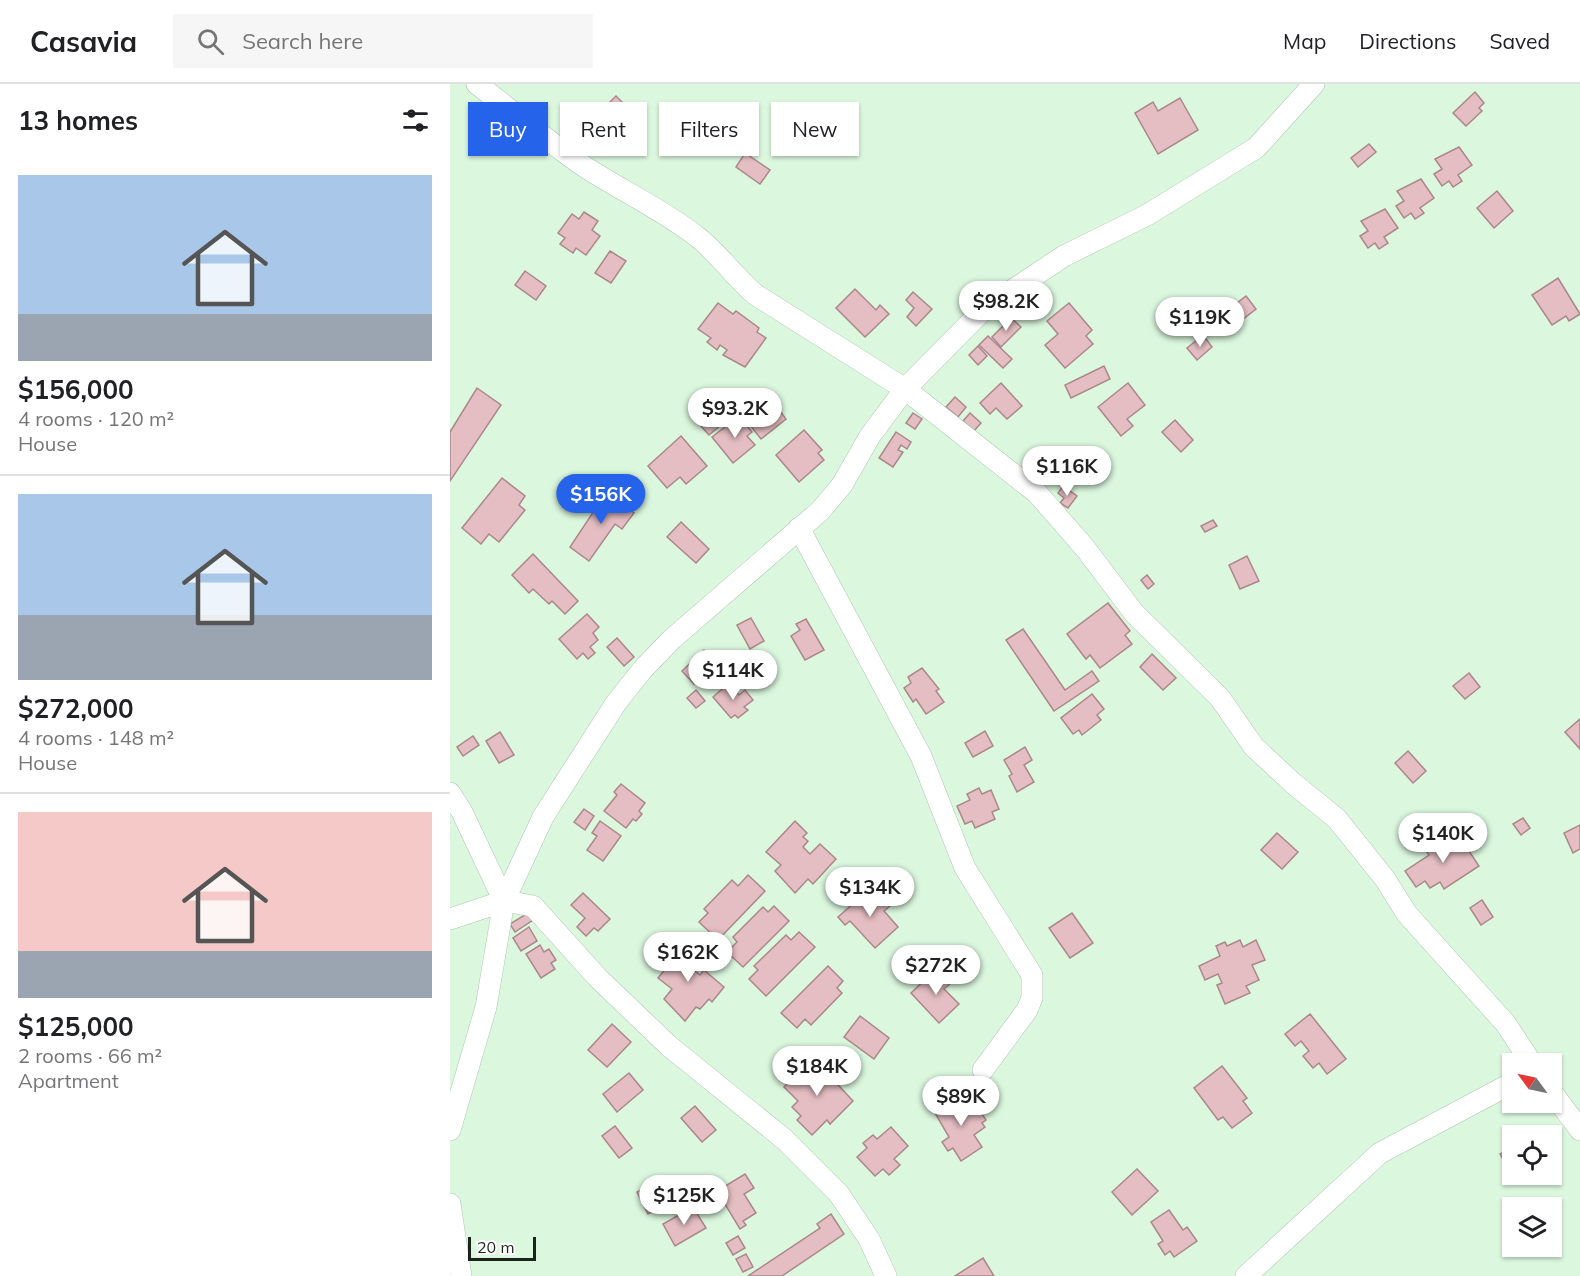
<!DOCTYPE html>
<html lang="en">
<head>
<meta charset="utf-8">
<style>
  :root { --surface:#fff; --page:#f6f6f6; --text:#202124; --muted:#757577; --line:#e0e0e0; --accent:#2563eb }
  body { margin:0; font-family:Mulish,sans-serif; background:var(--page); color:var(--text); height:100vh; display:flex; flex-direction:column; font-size:22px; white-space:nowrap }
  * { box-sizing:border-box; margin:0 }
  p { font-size:20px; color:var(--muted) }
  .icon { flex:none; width:33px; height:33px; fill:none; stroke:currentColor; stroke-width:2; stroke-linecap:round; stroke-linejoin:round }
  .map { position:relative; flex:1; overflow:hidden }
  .side { display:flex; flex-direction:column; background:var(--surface); width:450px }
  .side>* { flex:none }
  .hud { position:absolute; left:18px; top:18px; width:570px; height:54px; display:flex; gap:12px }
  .needle { width:39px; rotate:303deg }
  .tools { position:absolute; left:1052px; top:969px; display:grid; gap:12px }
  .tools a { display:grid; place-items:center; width:60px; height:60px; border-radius:0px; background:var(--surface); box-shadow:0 2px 4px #0004; font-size:30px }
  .scale { position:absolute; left:18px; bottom:15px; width:68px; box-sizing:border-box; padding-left:6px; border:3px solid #1a241b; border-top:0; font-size:16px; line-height:21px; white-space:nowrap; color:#1a241b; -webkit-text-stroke:4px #fff; paint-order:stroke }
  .price { position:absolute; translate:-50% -51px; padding:0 14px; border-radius:21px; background:#fff; color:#222; font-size:20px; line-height:39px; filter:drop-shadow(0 2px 3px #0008) }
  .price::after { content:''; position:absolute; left:50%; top:36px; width:18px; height:14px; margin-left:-9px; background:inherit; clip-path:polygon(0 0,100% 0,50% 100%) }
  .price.on { background:var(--accent); color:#fff }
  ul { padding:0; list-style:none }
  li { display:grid; align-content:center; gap:12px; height:318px; padding:0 18px }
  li+li { border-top:2px solid var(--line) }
  li span { display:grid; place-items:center; height:186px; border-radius:0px; color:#555 }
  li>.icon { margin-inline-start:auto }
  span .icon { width:108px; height:108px; fill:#fffc; stroke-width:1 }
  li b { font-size:26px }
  h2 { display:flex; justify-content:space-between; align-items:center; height:72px; padding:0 18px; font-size:26px }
  .pill { padding:0 21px; border-radius:0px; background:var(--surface); box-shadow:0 2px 4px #0004; font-size:21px; line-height:54px }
  .pill.on { background:var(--accent); color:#fff }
  header { display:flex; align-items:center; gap:36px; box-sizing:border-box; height:84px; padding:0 30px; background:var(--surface); border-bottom:2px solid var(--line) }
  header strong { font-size:28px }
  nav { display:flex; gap:33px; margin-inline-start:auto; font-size:21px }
  .search { width:420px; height:54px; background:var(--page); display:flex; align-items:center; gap:15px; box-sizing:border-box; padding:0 21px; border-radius:0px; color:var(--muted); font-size:22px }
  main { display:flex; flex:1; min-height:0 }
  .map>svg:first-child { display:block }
  .building { fill:#e4bec2; stroke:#ab878b; stroke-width:1.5 }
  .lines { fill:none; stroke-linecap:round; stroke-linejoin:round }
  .minor-casing { stroke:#acc7af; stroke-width:22 }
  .minor { stroke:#fff; stroke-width:21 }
</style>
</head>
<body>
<header>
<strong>Casavia</strong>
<div class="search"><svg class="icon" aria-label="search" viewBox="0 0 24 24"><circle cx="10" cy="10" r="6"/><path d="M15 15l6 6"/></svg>Search here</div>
<nav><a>Map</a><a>Directions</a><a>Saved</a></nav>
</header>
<main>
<section class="side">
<h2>13 homes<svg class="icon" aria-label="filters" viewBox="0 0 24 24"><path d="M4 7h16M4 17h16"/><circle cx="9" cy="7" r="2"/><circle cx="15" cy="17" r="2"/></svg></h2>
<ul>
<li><span style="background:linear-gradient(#a9c7e8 75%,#9aa5b1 0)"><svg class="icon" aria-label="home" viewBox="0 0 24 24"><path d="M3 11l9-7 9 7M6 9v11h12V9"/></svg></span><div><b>$156,000</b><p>4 rooms · 120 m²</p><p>House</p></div></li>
<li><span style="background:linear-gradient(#a9c7e8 65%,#9aa5b1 0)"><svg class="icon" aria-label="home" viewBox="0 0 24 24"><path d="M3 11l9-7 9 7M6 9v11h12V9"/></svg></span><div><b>$272,000</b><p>4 rooms · 148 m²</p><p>House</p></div></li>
<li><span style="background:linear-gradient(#f6c9c9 75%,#9aa5b1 0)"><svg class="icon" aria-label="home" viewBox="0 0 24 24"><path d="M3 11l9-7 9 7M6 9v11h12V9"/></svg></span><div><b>$125,000</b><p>2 rooms · 66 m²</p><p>Apartment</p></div></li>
</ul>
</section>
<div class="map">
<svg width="1130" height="1192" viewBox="0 0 1130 1192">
  <rect width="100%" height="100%" fill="#dbf7de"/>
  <g class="building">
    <path d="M1025 8 1034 19 1029 24 1032 27 1016 42 1003 29Z"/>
    <path d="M166 12 181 27 174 35 159 19Z"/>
    <path d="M730 14 748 46 708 70 685 29 703 18 708 27Z"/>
    <path d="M141 24 152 39 148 43 152 48 145 54 141 49 131 57 119 42Z"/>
    <path d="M919 60 926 68 908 83 901 74Z"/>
    <path d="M1009 63 1022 81 1008 91 1012 97 1003 103 999 97 992 102 984 90 992 85 985 75Z"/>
    <path d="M295 69 320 86 310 100 286 83Z"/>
    <path d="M971 95 984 114 970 124 974 129 965 135 961 129 954 134 946 122 954 117 947 107Z"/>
    <path d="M1047 107 1063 127 1044 144 1027 124Z"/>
    <path d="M935 125 948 144 934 153 938 159 929 165 925 159 918 164 910 152 918 147 911 137Z"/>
    <path d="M134 128 148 137 142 146 150 152 136 171 126 164 123 169 110 160 115 154 108 149 122 130 129 135Z"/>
    <path d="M160 167 176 177 161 199 145 189Z"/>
    <path d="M75 187 96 202 86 216 65 201Z"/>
    <path d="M1108 194 1130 230 1119 237 1116 232 1102 241 1082 211Z"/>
    <path d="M405 205 426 226 430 221 439 230 415 253 386 224Z"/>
    <path d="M463 208 482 225 466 242 457 233 464 224 456 216Z"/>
    <path d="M796 212 806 225 783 243 773 230Z"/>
    <path d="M268 219 283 230 286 227 309 244 307 248 316 254 295 283 273 271 277 266 270 261 267 266 257 258 261 254 248 245Z"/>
    <path d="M619 219 642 246 636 252 643 260 615 284 595 261 608 250 597 237Z"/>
    <path d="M561 234 571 243 551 263 542 253Z"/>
    <path d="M753 251 762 263 747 276 737 264Z"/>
    <path d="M538 252 562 275 553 284 529 261Z"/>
    <path d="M528 262 537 272 528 281 519 271Z"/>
    <path d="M654 282 660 295 621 314 615 301Z"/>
    <path d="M551 299 572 322 557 335 546 324 540 330 530 319Z"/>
    <path d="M678 299 695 321 677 335 683 342 671 352 648 323Z"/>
    <path d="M27 304 51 321 0 397V348Z"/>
    <path d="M322 308 331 320 327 323 336 335 311 355 292 331Z"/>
    <path d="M505 313 516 323 508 333 496 323Z"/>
    <path d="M276 322 283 331 259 351 251 342Z"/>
    <path d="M463 329 472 335 465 345 456 339Z"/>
    <path d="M520 329 531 339 524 347 513 337Z"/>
    <path d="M289 332 302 348 297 352 305 361 283 379 262 353Z"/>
    <path d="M725 336 743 356 731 368 712 348Z"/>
    <path d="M354 346 372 366 368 369 374 376 349 398 326 371Z"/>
    <path d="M446 348 461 358 457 365 451 361 448 366 453 368 443 383 429 374Z"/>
    <path d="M231 352 257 382 236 400 230 393 217 404 198 382Z"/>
    <path d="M595 363 613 376 604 388 587 375Z"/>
    <path d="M52 394 75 412 69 421 75 426 49 458 39 450 31 460 12 444Z"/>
    <path d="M613 402 627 412 618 424 610 419 614 414 608 409Z"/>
    <path d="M151 406 184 429 172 445 165 440 139 477 120 463 150 418 144 414Z"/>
    <path d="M763 436 767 442 755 448 751 442Z"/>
    <path d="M231 438 259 465 246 479 217 453Z"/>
    <path d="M83 470 128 517 115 530 102 517 99 520 83 505 79 509 62 491Z"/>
    <path d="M797 472 809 497 790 505 779 481Z"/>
    <path d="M697 491 704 500 698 505 691 496Z"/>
    <path d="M658 519 680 547 675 551 682 560 650 584 640 571 636 575 617 550Z"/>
    <path d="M137 530 149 543 143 549 148 556 140 563 145 569 138 575 133 569 127 575 109 555Z"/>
    <path d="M301 534 314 557 300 565 287 541Z"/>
    <path d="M356 535 374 566 355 576 341 552 350 546 346 540Z"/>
    <path d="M573 545 615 606 642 587 649 597 604 627 556 556Z"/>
    <path d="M167 554 184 573 174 582 157 563Z"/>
    <path d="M254 566 267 579 244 600 232 587Z"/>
    <path d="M702 570 726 594 713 606 690 583Z"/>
    <path d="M472 584 489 605 486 607 494 618 476 630 466 615 463 618 454 604 461 599 458 593Z"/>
    <path d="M1019 589 1030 603 1015 615 1003 602Z"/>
    <path d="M279 599 289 611 295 606 303 616 294 623 298 626 288 634 285 631 281 634 263 613Z"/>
    <path d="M246 606 255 617 246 624 237 614Z"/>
    <path d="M642 610 654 625 647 631 651 636 632 651 629 646 623 650 611 634Z"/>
    <path d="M1130 635V665L1115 648Z"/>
    <path d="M535 647 543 662 523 673 515 659Z"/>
    <path d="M50 648 64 671 49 679 36 657Z"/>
    <path d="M23 652 29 661 13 672 7 663Z"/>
    <path d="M575 663 582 676 574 681 584 698 567 708 559 692 562 690 554 676Z"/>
    <path d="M958 667 976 687 963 699 945 679Z"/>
    <path d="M171 700 195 719 189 727 192 730 186 737 183 735 176 744 154 727 167 711 164 708Z"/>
    <path d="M529 704 532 710 541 706 549 725 542 728 545 735 525 744 522 737 515 740 507 722 520 716 517 710Z"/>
    <path d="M134 725 144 732 135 746 124 738Z"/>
    <path d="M1073 734 1080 744 1071 751 1063 740Z"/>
    <path d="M150 737 171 752 153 777 137 766 147 752 142 749Z"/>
    <path d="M345 737 357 749 353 753 358 757 353 763 360 770 370 760 386 775 363 800 358 795 345 809 325 787 331 781 316 768Z"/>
    <path d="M1130 741V765L1123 769 1114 749Z"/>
    <path d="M827 749 848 768 832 785 811 766Z"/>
    <path d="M1009 752 1029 782 994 805 990 798 980 804 975 797 966 803 955 787 979 771 974 764 987 756 992 763Z"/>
    <path d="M298 791 315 807 268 856 249 838 258 829 254 825 282 796 288 802Z"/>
    <path d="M422 803 440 822 434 827 448 843 425 864 400 837 395 841 388 833Z"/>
    <path d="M133 809 160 835 148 847 144 844 136 852 127 843 135 834 121 821Z"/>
    <path d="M1032 816 1043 833 1031 841 1020 824Z"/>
    <path d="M324 822 339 837 293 883 277 868 287 858 283 853 313 823 318 828Z"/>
    <path d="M78 829 83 836 65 848 60 840Z"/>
    <path d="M622 829 643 859 620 874 599 844Z"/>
    <path d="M79 843 87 857 71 867 63 854Z"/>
    <path d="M349 848 365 863 316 912 299 895 308 886 304 882 336 851 341 856Z"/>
    <path d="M790 856 793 863 806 856 815 876 802 881 809 896 796 902 800 909 775 920 767 901 772 899 768 890 755 896 749 882 770 872 766 862 775 858 777 862Z"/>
    <path d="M229 858 249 875 247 877 251 880 245 887 250 891 254 886 274 903 262 918 259 915 250 925 246 923 235 937 214 915 222 905 208 894 222 877 217 873Z"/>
    <path d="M90 861 94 868 99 865 106 876 101 879 105 885 91 894 76 870Z"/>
    <path d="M378 882 393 897 387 904 392 909 361 941 355 935 347 944 331 929Z"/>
    <path d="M486 885 500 900 494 905 509 920 489 939 461 909Z"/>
    <path d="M860 930 896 975 877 990 869 979 863 984 853 972 859 967 851 957 845 962 835 950Z"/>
    <path d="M410 932 439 954 424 975 394 953Z"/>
    <path d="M162 940 181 958 157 983 138 966Z"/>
    <path d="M363 974 403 1017 380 1040 377 1036 362 1051 347 1036 351 1032 342 1023 348 1017 334 1003Z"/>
    <path d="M772 982 797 1014 793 1017 802 1029 782 1044 773 1033 768 1036 744 1004Z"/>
    <path d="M179 989 193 1006 167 1028 153 1010Z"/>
    <path d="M514 1010 525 1028 529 1025 536 1036 532 1039 535 1043 524 1051 532 1063 511 1077 503 1064 498 1067 492 1058 499 1053 485 1029Z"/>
    <path d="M245 1022 266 1046 252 1058 231 1034Z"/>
    <path d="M165 1042 182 1064 169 1074 152 1052Z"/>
    <path d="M441 1043 458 1062 444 1075 450 1081 439 1091 433 1085 425 1092 407 1073 417 1064 413 1059 423 1051 427 1055Z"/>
    <path d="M1062 1063V1090H1079L1066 1098 1050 1070Z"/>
    <path d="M687 1085 708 1107 682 1131 662 1108Z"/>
    <path d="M295 1090 304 1104 294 1110 306 1129 293 1137 296 1141 290 1145 267 1107Z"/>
    <path d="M207 1098 212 1108 220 1104 226 1115 198 1130 187 1108Z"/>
    <path d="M243 1123 256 1144 225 1162 213 1140Z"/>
    <path d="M719 1126 733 1146 737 1143 747 1157 724 1173 720 1167 715 1171 708 1160 713 1157 701 1138Z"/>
    <path d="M381 1130 394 1150 332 1192H298L370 1144 367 1140Z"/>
    <path d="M288 1152 295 1164 283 1171 276 1159Z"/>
    <path d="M296 1170 303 1183 293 1188 286 1175Z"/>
    <path d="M533 1174 544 1192H505Z"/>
  </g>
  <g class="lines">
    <defs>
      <g id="minor">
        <path d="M27 0C62 27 96 56 132 81 170 106 208 123 245 151 268 168 284 193 306 211L455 305 587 409 635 464 684 529 770 614 804 663 844 700 887 735 935 795 957 830 1056 940 1082 980"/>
        <path d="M349 444 471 672 515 784 582 891V914L577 926 533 986"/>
        <path d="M0 709 12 728 54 817 83 822 148 894 219 962 334 1055 389 1110 419 1155 436 1192"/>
        <path d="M0 835 54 817"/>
        <path d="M1101 1007 1130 1046"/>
        <path d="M0 1046 36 923 54 817 93 733 166 619 193 585 222 555 370 427 392 401 420 352 455 305 534 225 614 172 697 131 806 64 864 0"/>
        <path d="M0 1120 11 1192"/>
        <path d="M796 1192 930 1069 1062 999"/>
      </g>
    </defs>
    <use href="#minor" class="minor-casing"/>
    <use href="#minor" class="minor"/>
  </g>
</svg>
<div class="tools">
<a><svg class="needle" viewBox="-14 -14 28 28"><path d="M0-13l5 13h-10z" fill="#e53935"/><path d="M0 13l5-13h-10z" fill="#757577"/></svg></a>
<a><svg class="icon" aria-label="locate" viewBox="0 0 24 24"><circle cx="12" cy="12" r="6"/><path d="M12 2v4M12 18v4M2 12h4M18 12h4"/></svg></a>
<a><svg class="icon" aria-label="layers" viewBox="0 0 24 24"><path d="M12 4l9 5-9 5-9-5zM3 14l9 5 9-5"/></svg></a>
</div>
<div class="scale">20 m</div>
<b class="price" style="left:556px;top:248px">$98.2K</b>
<b class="price" style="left:750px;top:264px">$119K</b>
<b class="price" style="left:285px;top:355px">$93.2K</b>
<b class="price" style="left:617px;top:413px">$116K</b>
<b class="price on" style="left:151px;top:441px">$156K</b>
<b class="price" style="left:283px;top:617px">$114K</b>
<b class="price" style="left:993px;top:780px">$140K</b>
<b class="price" style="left:420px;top:834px">$134K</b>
<b class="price" style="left:238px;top:899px">$162K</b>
<b class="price" style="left:486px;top:912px">$272K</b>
<b class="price" style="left:367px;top:1013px">$184K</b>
<b class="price" style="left:511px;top:1043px">$89K</b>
<b class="price" style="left:234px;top:1142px">$125K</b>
<div class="hud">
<a class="pill on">Buy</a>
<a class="pill">Rent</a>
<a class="pill">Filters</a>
<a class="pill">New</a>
</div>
</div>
</main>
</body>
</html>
